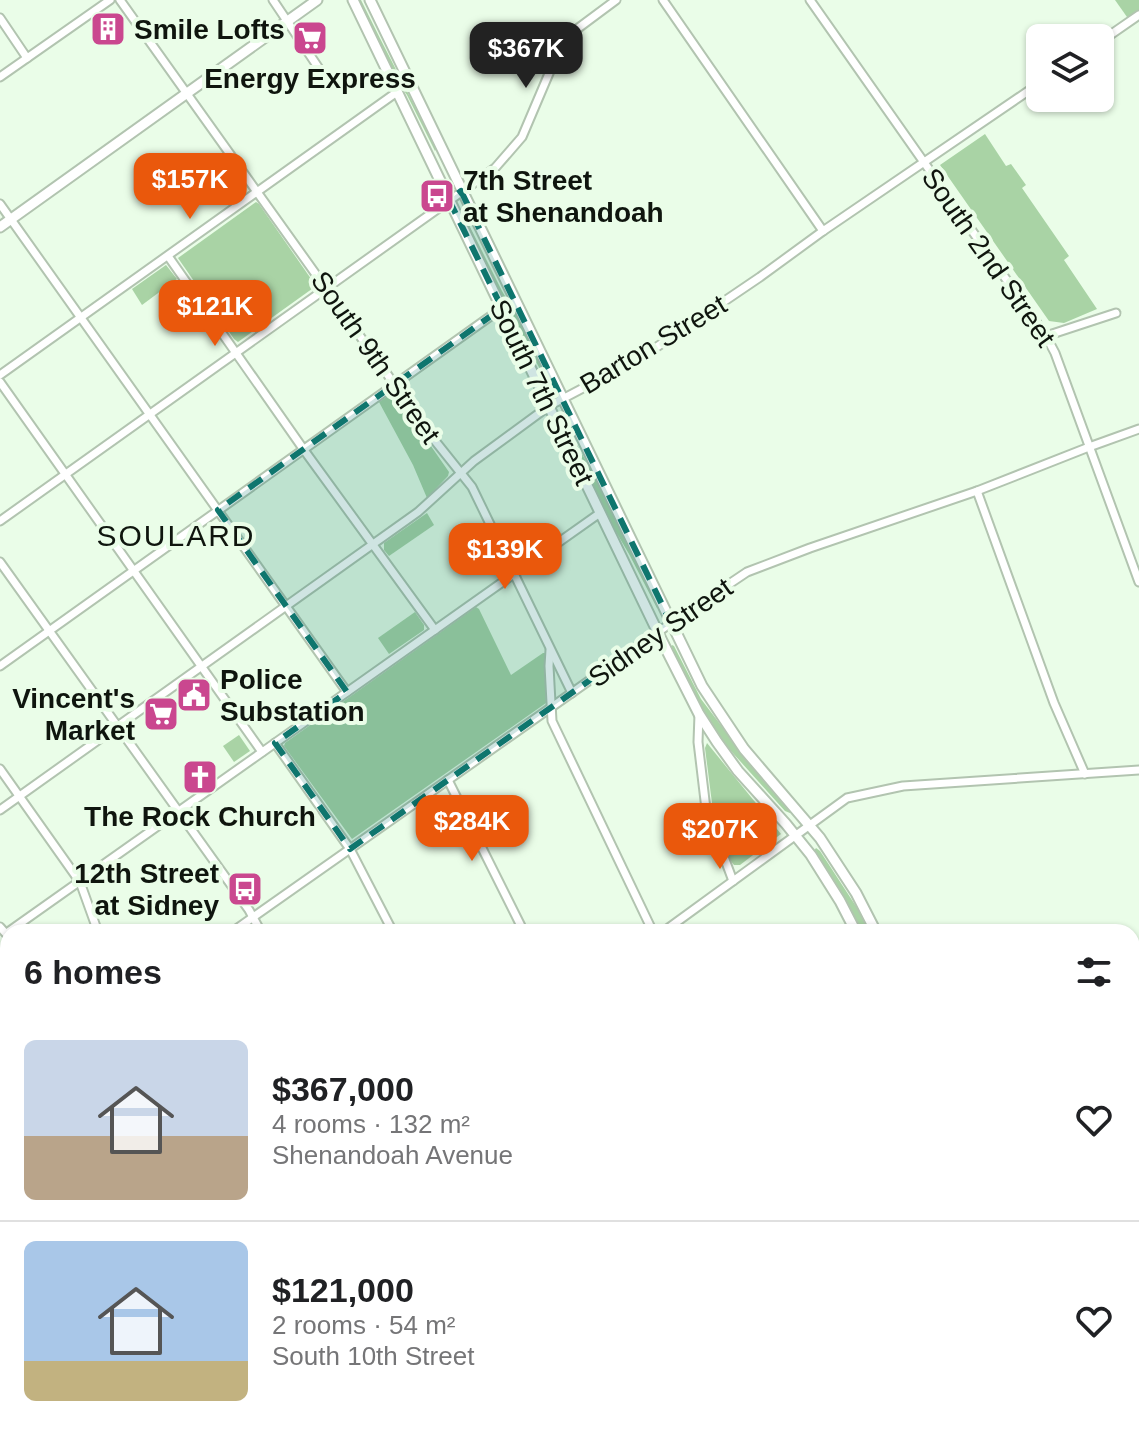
<!DOCTYPE html>
<html lang="en">
<head>
<meta charset="utf-8">
<style>
  :root { --surface:#fff; --page:#f6f6f6; --text:#202124; --muted:#757577; --line:#e0e0e0; --accent:#ea580c }
  body { margin:0; font-family:Arial,sans-serif; background:var(--page); color:var(--text); height:100vh; display:flex; flex-direction:column; font-size:30px; white-space:nowrap }
  * { box-sizing:border-box; margin:0 }
  p { font-size:26px; color:var(--muted) }
  .icon { flex:none; width:44px; height:44px; fill:none; stroke:currentColor; stroke-width:2; stroke-linecap:round; stroke-linejoin:round }
  .map { position:relative; flex:1; overflow:hidden }
  .drawer { position:absolute; left:0px; top:924px; width:1140px; height:514px; display:flex; flex-direction:column; background:var(--surface); border-radius:24px 24px 0 0; box-shadow:0 2px 6px #0004 }
  .drawer>* { flex:none }
  .controls { position:absolute; left:1026px; top:24px; display:grid; gap:16px }
  .controls a { display:grid; place-items:center; width:88px; height:88px; border-radius:12px; background:var(--surface); box-shadow:0 2px 6px #0004; font-size:40px }
  .price { position:absolute; translate:-50% -68px; padding:0 18px; border-radius:16px; background:var(--accent); color:#fff; font-size:26px; line-height:52px; filter:drop-shadow(0 2px 4px #0008) }
  .price::after { content:''; position:absolute; left:50%; top:48px; width:24px; height:18px; margin-left:-12px; background:inherit; clip-path:polygon(0 0,100% 0,50% 100%) }
  .price.on { background:#222; color:#fff }
  ul { padding:0; list-style:none }
  li { display:flex; align-items:center; gap:24px; height:200px; padding:0 24px }
  li+li { border-top:2px solid var(--line) }
  li span { display:grid; place-items:center; flex:none; width:224px; height:160px; border-radius:12px; color:#555 }
  li>.icon { margin-inline-start:auto }
  span .icon { width:96px; height:96px; fill:#fffc; stroke-width:1 }
  li b { font-size:34px }
  h2 { display:flex; justify-content:space-between; align-items:center; height:96px; padding:0 24px; font-size:34px }
  .map>svg:first-child { display:block }
  .green { fill:#a9d3a5 }
  .lines { fill:none; stroke-linecap:round; stroke-linejoin:round }
  .minor-casing { stroke:#b2c4b0; stroke-width:11 }
  .major-casing { stroke:#b2c4b0; stroke-width:13 }
  .highway-casing { stroke:#b2c4b0; stroke-width:14 }
  .minor { stroke:#fff; stroke-width:7 }
  .major { stroke:#fff; stroke-width:9 }
  .highway { stroke:#fff; stroke-width:10 }
  .marked { fill:#0f766e; fill-opacity:0.2; stroke:#0f766e; stroke-width:6; stroke-dasharray:16 10; stroke-linejoin:round }
  .labels { text-anchor:middle; stroke-width:8; stroke-linejoin:round; paint-order:stroke }
  .poi-label { font-size:28px; font-weight:bold; fill:#0f150e; stroke:#eafde8; text-anchor:start }
  .street-label { font-size:28px; fill:#0f150e; stroke:#eafde8 }
  .neighbourhood-label { font-size:30px; letter-spacing:2px; fill:#0f150e; stroke:#eafde8 }
</style>
</head>
<body>
<div class="map">
<svg width="1139" height="1437" viewBox="0 0 1139 1437">
  <rect width="100%" height="100%" fill="#eafde8"/>
  <g class="green">
    <path d="M358 0H361C385 50 412 99 436 149L435 151 407 95 396 80Z"/>
    <path d="M1115 0H1139V12L1131 17H1127Z"/>
    <path d="M985 134 1006 166 1011 164 1026 185 1022 188 1069 256 1064 260 1097 309 1064 323 1049 321 940 165Z"/>
    <path d="M256 202 259 204 316 286 238 342 234 339 178 258Z"/>
    <path d="M465 217 502 291 524 328 550 382 548 384 507 308 463 219Z"/>
    <path d="M166 265 177 279 142 305 132 289Z"/>
    <path d="M391 394 396 396 449 472 448 476 427 498 413 465 379 402Z"/>
    <path d="M566 425 597 481 658 605 657 608 629 554 612 525 567 432 565 427Z"/>
    <path d="M427 513 434 525 389 556 384 550V543Z"/>
    <path d="M476 607 479 609 511 675 543 653H545L546 703 352 839 284 746 285 743Z"/>
    <path d="M415 612 424 625V630L389 654 378 638Z"/>
    <path d="M672 645 674 646 701 699 745 757 792 810 790 813 785 811 722 741 696 699 671 647Z"/>
    <path d="M239 735 250 751 234 762 223 746Z"/>
    <path d="M707 743 781 834 740 865H734L730 860 713 811 705 748Z"/>
    <path d="M816 848 820 851 863 917 871 932H861C848 905 831 875 814 851Z"/>
    <path d="M0 1026 8 1035V1077L0 1065Z"/>
    <path d="M1132 1262H1139V1437H1091L1088 1430H1132Z"/>
    <path d="M4 1404 8 1408V1430H31L38 1437H0V1405Z"/>
    <path d="M451 1430H495L502 1437H460Z"/>
  </g>
  <g class="lines">
    <defs>
      <g id="minor">
        <path d="M120 0 432 437 472 487 572 693"/>
        <path d="M273 0 322 73"/>
        <path d="M663 0 823 231"/>
        <path d="M810 0 1046 336 1055 353 1139 582"/>
        <path d="M0 18 27 58"/>
        <path d="M1100 42 1139 15"/>
        <path d="M0 77 110 0"/>
        <path d="M0 204 347 692"/>
        <path d="M168 256 304 450 435 630"/>
        <path d="M1046 336 1116 313"/>
        <path d="M0 375 397 92"/>
        <path d="M0 382 262 752"/>
        <path d="M977 491 1054 703 1085 774"/>
        <path d="M0 521 495 168 522 137 553 64 573 32 616 0"/>
        <path d="M0 562 249 910 261 932"/>
        <path d="M550 650 549 666 552 721 653 932"/>
        <path d="M0 666 502 308"/>
        <path d="M699 714 698 742 706 809 733 881"/>
        <path d="M275 743 350 849 393 932"/>
        <path d="M0 769 80 882 98 932"/>
        <path d="M448 780 524 932"/>
        <path d="M0 810 418 512 474 461 549 406 642 357 760 277 823 231 1040 83"/>
        <path d="M0 927 8 936"/>
        <path d="M8 932 600 513"/>
        <path d="M232 932 671 623 747 572 810 548 977 491 1089 447 1139 429"/>
        <path d="M663 932 847 798 903 786 1139 770"/>
        <path d="M0 1097 8 1091"/>
        <path d="M0 1109 8 1120"/>
        <path d="M0 1218 8 1212"/>
        <path d="M1132 1253H1139"/>
        <path d="M0 1342 8 1336"/>
        <path d="M0 1399 8 1393"/>
        <path d="M44 1430 51 1437"/>
        <path d="M196 1430 203 1437"/>
        <path d="M347 1430 354 1437"/>
        <path d="M504 1430 512 1437"/>
        <path d="M849 1430 852 1437"/>
        <path d="M960 1430 964 1437"/>
        <path d="M369 1437 379 1430"/>
        <path d="M1059 1437 1074 1430"/>
      </g>
      <g id="major">
        <path d="M353 0 662 641 699 714 717 742 738 771 786 824 811 855 840 901 856 932"/>
        <path d="M370 0 702 686 744 749 820 838 856 893 876 932"/>
        <path d="M0 227 317 0"/>
        <path d="M1074 1430 1078 1437"/>
        <path d="M796 1437 806 1430"/>
      </g>
      <g id="highway">
        <path d="M0 978 8 986"/>
        <path d="M0 1010 8 1018"/>
        <path d="M403 1430 410 1437"/>
        <path d="M434 1430 441 1437"/>
        <path d="M444 1430 454 1437"/>
      </g>
    </defs>
    <use href="#minor" class="minor-casing"/>
    <use href="#major" class="major-casing"/>
    <use href="#highway" class="highway-casing"/>
    <use href="#minor" class="minor"/>
    <use href="#major" class="major"/>
    <use href="#highway" class="highway"/>
  </g>
  <path class="marked" d="M461 191 671 623 350 849 275 743 347 692 218 510 502 308 449 200Z"/>
  <defs>
    <symbol id="building-square" viewBox="-11 -11 22 22"><rect x="-9" y="-9" width="18" height="18" rx="4" fill="#ca478f" stroke="#eafde8"/><path d="M-4-6H4V6H1V3H-1V6H-4ZM-2.5-4.3h1.7v1.8h-1.7ZM.8-4.3h1.7v1.8H.8ZM-2.5-1h1.7V.8h-1.7ZM.8-1h1.7V.8H.8Z" fill="#fff"/></symbol>
    <symbol id="supermarket-square" viewBox="-11 -11 22 22"><rect x="-9" y="-9" width="18" height="18" rx="4" fill="#ca478f" stroke="#eafde8"/><path d="M-6-5.5h2.5l.6 2H6L4.5 2H-2.5L-4.4-4H-6ZM-1.5 3.2a1.3 1.3 0 1 0 .1 0ZM3 3.2a1.3 1.3 0 1 0 .1 0Z" fill="#fff"/></symbol>
    <symbol id="bus-square" viewBox="-11 -11 22 22"><rect x="-9" y="-9" width="18" height="18" rx="4" fill="#ca478f" stroke="#eafde8"/><path d="M-5-6H5V4H4V6H2V4H-2V6H-4V4H-5ZM-3.5-4V0h7V-4ZM-3.5 1.2v1.5H-2V1.2ZM2 1.2v1.5H3.5V1.2Z" fill="#fff"/></symbol>
    <symbol id="civic-square" viewBox="-11 -11 22 22"><rect x="-9" y="-9" width="18" height="18" rx="4" fill="#ca478f" stroke="#eafde8"/><path d="M-.6-6.5H3V-4.5H.6V-3L4-1V1h2V6H-6V1h2V-1L-.6-3ZM-1.2 2.5V6h2.4V2.5Z" fill="#fff"/></symbol>
    <symbol id="church-square" viewBox="-11 -11 22 22"><rect x="-9" y="-9" width="18" height="18" rx="4" fill="#ca478f" stroke="#eafde8"/><path d="M-1.2-6h2.4v3.5h3.3v2.4h-3.3V6h-2.4V-.1h-3.3v-2.4h3.3Z" fill="#fff"/></symbol>
  </defs>
  <g fill-rule="evenodd">
    <use href="#building-square" x="88" y="9" width="40" height="40"/>
    <use href="#supermarket-square" x="290" y="18" width="40" height="40"/>
    <use href="#bus-square" x="417" y="176" width="40" height="40"/>
    <use href="#civic-square" x="174" y="675" width="40" height="40"/>
    <use href="#supermarket-square" x="141" y="694" width="40" height="40"/>
    <use href="#church-square" x="180" y="757" width="40" height="40"/>
    <use href="#bus-square" x="225" y="869" width="40" height="40"/>
  </g>
  <g class="labels">
    <g class="poi-label">
      <text x="134" y="39">Smile Lofts</text>
      <text x="310" y="88" text-anchor="middle">Energy Express</text>
      <text x="463" y="190">7th Street<tspan x="463" dy="32">at Shenandoah</tspan></text>
      <text x="220" y="689">Police<tspan x="220" dy="32">Substation</tspan></text>
      <text x="135" y="708" text-anchor="end">Vincent's<tspan x="135" dy="32">Market</tspan></text>
      <text x="200" y="826" text-anchor="middle">The Rock Church</text>
      <text x="219" y="883" text-anchor="end">12th Street<tspan x="219" dy="32">at Sidney</tspan></text>
    </g>
    <g class="street-label">
      <text transform="translate(989 257) rotate(55)" y="10">South 2nd Street</text>
      <text transform="translate(653 344) rotate(-31)" y="10">Barton Street</text>
      <text transform="translate(376 357) rotate(55)" y="10">South 9th Street</text>
      <text transform="translate(542 392) rotate(64)" y="10">South 7th Street</text>
      <text transform="translate(660 632) rotate(-35)" y="10">Sidney Street</text>
    </g>
    <g class="neighbourhood-label">
      <text x="176" y="546">SOULARD</text>
    </g>
  </g>
</svg>
<div class="controls">
<a><svg class="icon" aria-label="layers" viewBox="0 0 24 24"><path d="M12 4l9 5-9 5-9-5zM3 14l9 5 9-5"/></svg></a>
</div>
<b class="price on" style="left:526px;top:90px">$367K</b>
<b class="price" style="left:190px;top:221px">$157K</b>
<b class="price" style="left:215px;top:348px">$121K</b>
<b class="price" style="left:505px;top:591px">$139K</b>
<b class="price" style="left:472px;top:863px">$284K</b>
<b class="price" style="left:720px;top:871px">$207K</b>
<section class="drawer">
<h2>6 homes<svg class="icon" aria-label="filters" viewBox="0 0 24 24"><path d="M4 7h16M4 17h16"/><circle cx="9" cy="7" r="2"/><circle cx="15" cy="17" r="2"/></svg></h2>
<ul>
<li><span style="background:linear-gradient(#c9d6e8 60%,#b9a48a 0)"><svg class="icon" aria-label="home" viewBox="0 0 24 24"><path d="M3 11l9-7 9 7M6 9v11h12V9"/></svg></span><div><b>$367,000</b><p>4 rooms · 132 m²</p><p>Shenandoah Avenue</p></div><svg class="icon" aria-label="heart" viewBox="0 0 24 24"><path d="M12 20l-8-8c-3-5 5-10 8-4 3-6 11-1 8 4z"/></svg></li>
<li><span style="background:linear-gradient(#a9c7e8 75%,#c2b280 0)"><svg class="icon" aria-label="home" viewBox="0 0 24 24"><path d="M3 11l9-7 9 7M6 9v11h12V9"/></svg></span><div><b>$121,000</b><p>2 rooms · 54 m²</p><p>South 10th Street</p></div><svg class="icon" aria-label="heart" viewBox="0 0 24 24"><path d="M12 20l-8-8c-3-5 5-10 8-4 3-6 11-1 8 4z"/></svg></li>
</ul>
</section>
</div>
</body>
</html>
